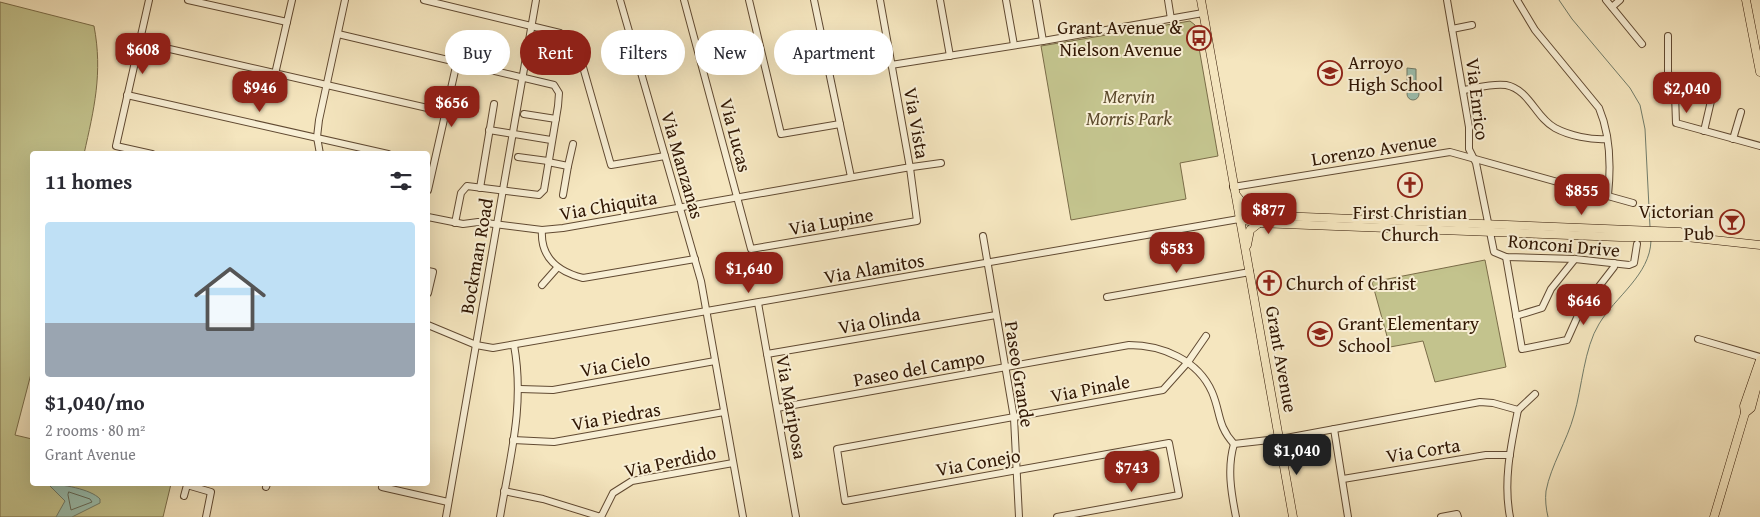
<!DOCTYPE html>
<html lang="en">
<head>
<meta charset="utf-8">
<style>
  :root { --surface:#fff; --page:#f2f2f3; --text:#2b2b33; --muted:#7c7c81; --accent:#8f2418 }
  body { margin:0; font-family:"Gentium Book Plus",serif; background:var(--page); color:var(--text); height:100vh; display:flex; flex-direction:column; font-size:19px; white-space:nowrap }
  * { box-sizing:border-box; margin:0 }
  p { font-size:16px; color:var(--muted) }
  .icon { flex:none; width:28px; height:28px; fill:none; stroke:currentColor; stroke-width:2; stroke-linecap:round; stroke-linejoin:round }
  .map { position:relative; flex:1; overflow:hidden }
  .panel { position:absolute; left:30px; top:151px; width:400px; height:335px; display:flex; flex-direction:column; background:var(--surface); border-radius:5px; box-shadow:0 5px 20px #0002 }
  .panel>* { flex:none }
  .guide { position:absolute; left:445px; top:30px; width:475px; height:45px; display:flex; gap:10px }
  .price { position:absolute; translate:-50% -42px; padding:0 11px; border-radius:10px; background:var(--accent); color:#fff; font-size:16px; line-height:32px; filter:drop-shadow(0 1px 2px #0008) }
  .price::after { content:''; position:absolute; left:50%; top:30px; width:15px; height:11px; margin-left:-8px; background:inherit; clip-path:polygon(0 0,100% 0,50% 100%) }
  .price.selected { background:#222; color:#fff }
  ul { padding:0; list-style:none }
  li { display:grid; align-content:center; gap:10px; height:265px; padding:0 15px }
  li span { display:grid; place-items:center; height:155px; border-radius:5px; color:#555 }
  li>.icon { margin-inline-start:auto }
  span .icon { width:90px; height:90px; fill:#fffc; stroke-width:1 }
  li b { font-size:21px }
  h2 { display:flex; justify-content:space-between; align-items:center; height:60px; padding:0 15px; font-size:21px }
  .tag { padding:0 18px; border-radius:22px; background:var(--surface); box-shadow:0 5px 20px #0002; font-size:18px; line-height:45px }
  .tag.selected { background:var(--accent); color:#fff }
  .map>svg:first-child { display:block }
  .green { fill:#c3c38d; stroke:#7a6c48 }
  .water { fill:#9cc0af; stroke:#717c6a }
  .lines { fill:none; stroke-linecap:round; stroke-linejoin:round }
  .shore { stroke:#666b59; stroke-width:1 }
  .stream { stroke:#717c6a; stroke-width:1 }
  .minor-casing { stroke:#614a32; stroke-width:8 }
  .major-casing { stroke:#301603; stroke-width:9 }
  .minor { stroke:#f8efd5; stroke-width:6 }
  .major { stroke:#f5e6bf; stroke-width:8 }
  .labels { text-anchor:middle; stroke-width:4; stroke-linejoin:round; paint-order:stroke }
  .poi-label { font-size:19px; fill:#301603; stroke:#f8efd5; text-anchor:start }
  .park-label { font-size:19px; font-style:italic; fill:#5c4a2c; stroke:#f8efd5 }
  .street-label { font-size:19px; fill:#301603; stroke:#f8efd5 }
</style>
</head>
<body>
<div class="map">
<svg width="1760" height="517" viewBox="0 0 1760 517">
  <rect width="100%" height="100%" fill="#f5e6bf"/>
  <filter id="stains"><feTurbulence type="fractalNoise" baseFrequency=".004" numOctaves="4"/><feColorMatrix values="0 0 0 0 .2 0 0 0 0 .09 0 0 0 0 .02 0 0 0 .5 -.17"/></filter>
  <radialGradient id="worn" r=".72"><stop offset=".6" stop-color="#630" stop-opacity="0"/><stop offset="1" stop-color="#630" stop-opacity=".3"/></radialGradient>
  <g class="green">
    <path d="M0 2 94 26C103 73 94 109 84 154H32V370L15 435 32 439V484H171L163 517H0Z"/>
    <path d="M1190 21 1195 25 1218 156 1180 163 1186 199 1071 220 1041 46Z"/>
    <path d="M1485 260 1506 367 1435 382 1423 341 1390 347 1372 282Z"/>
  </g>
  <g class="water">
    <path d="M1407 68 1416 69V84H1407Z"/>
    <circle cx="1413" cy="94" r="6"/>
    <path d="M48 484C61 484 91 489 100 499V503L72 517H56L65 501Z"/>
  </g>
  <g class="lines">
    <path class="shore" d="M69 492 90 499 92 502 71 510 68 495Z"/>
    <g class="stream">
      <path d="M1559 0 1572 19 1630 88 1640 105 1645 129 1650 227"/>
      <path d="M1548 517C1546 509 1545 499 1546 491 1551 465 1567 441 1574 415 1582 388 1584 348 1599 324 1615 297 1650 275 1651 241"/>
    </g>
    <defs>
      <g id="minor">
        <path d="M149 0 116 146 152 154"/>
        <path d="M188 0 287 22"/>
        <path d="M424 0 560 33 574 46 581 60 611 165 665 156"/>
        <path d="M620 0 701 281 743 517"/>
        <path d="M684 0 751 249 917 221 910 168 880 0"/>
        <path d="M749 0 781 134 840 124"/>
        <path d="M814 0 851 177"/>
        <path d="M940 0 950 56"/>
        <path d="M1006 0 1014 45"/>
        <path d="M1036 0 1043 41"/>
        <path d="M1168 0 1171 19"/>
        <path d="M1447 0 1469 127V149L1476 163 1494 252 1506 257 1575 259 1629 265 1634 263 1637 244"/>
        <path d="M1517 0 1535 30 1599 108C1610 134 1611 167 1608 195"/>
        <path d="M1606 0 1642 44"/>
        <path d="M1612 7 1620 0"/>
        <path d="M1452 29 1472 25"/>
        <path d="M338 34 554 85 559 93 558 106 544 190 539 195 467 186 461 193 455 223"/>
        <path d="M1668 36V72L1675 94 1676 123 1760 146"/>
        <path d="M139 42 445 112"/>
        <path d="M891 65 1043 41 1203 13"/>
        <path d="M275 74 292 0"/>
        <path d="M1463 90C1477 88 1492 83 1506 85 1530 90 1535 117 1555 128 1570 136 1591 140 1607 139"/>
        <path d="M127 95 388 154"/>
        <path d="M524 114 556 119"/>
        <path d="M489 130 551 140"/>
        <path d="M1704 131 1711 101"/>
        <path d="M1733 139 1741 112"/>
        <path d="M320 154 317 137 319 120 345 0"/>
        <path d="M518 157 548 161"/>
        <path d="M548 162 568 166 563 195"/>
        <path d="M568 166 573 144"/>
        <path d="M1233 187 1450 152 1633 203"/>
        <path d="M480 188 494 104"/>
        <path d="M428 190 457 62"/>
        <path d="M428 217 463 224 478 222 542 230 563 228 905 168 941 163"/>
        <path d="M542 230C540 258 559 272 583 278L695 259"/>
        <path d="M983 236 1014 418 1019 517"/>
        <path d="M1506 257 1522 349 1567 340 1580 311 1614 267V263"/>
        <path d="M428 271 433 272 428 293"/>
        <path d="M542 285 557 268"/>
        <path d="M1107 297 1250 272"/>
        <path d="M758 303 796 517"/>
        <path d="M1516 316 1542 308 1551 289 1575 259"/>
        <path d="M428 325 476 345 493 348 1239 219"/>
        <path d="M1698 339 1760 357"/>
        <path d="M767 354 996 315"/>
        <path d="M520 389 553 390 715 361"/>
        <path d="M777 408 1129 345C1162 345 1198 360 1212 392 1221 413 1217 425 1234 444"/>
        <path d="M1518 410 1535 394"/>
        <path d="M1334 429 1348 517"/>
        <path d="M513 440 554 442 724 412"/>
        <path d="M1234 444 1286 438 1480 402 1493 403 1518 410"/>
        <path d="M1234 444C1227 468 1231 492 1236 517"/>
        <path d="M1343 479 1486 455H1510"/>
        <path d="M383 484 382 487 448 502"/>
        <path d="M266 487 267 484"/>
        <path d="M504 491 543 499 601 517 613 493 632 481 733 463"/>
        <path d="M184 496 187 485 211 492 206 517"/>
        <path d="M446 517 536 0"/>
        <path d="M500 517C510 457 525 405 514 345"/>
        <path d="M1057 517 1179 495 1169 443 845 501 837 449 1163 390 1188 362 1206 336"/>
        <path d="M1441 517 1457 514 1458 517"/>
        <path d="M1510 517C1503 481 1511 445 1518 410"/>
      </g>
      <g id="major">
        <path d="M1201 0 1293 517"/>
        <path d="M1746 0 1760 72"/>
        <path d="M1236 195 1248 210 1258 216"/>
        <path d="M1239 219 1259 223 1620 237H1686L1760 245"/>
        <path d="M1239 219 1248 216H1278L1680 232 1686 237"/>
        <path d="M1247 245 1250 230 1259 223"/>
        <path d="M1745 413 1751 408 1760 374"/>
        <path d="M1714 517 1745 413 1744 406 1760 360"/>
      </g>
    </defs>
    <use href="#minor" class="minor-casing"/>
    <use href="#major" class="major-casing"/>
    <use href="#minor" class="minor"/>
    <use href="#major" class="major"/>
  </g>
  <defs>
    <symbol id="bus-ring" viewBox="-11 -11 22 22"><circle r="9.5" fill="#f8efd5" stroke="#8f2418" stroke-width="1.5"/><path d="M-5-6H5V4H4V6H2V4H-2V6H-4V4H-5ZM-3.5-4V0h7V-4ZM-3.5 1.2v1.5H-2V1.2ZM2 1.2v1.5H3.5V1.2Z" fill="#8f2418"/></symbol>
    <symbol id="school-ring" viewBox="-11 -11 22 22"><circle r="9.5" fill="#f8efd5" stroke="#8f2418" stroke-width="1.5"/><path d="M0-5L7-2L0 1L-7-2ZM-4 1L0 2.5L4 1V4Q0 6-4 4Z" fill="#8f2418"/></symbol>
    <symbol id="church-ring" viewBox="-11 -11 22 22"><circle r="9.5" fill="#f8efd5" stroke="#8f2418" stroke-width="1.5"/><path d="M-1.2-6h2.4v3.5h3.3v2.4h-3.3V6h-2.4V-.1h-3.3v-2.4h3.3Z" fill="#8f2418"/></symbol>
    <symbol id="bar-ring" viewBox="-11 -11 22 22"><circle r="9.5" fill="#f8efd5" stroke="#8f2418" stroke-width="1.5"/><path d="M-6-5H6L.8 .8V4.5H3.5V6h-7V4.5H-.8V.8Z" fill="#8f2418"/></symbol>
  </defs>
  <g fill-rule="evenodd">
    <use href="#bus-ring" x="1185" y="24" width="28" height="28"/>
    <use href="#school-ring" x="1316" y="59" width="28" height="28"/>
    <use href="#church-ring" x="1396" y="171" width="28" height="28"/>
    <use href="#bar-ring" x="1718" y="208" width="28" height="28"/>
    <use href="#church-ring" x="1255" y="269" width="28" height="28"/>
    <use href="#school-ring" x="1306" y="320" width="28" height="28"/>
  </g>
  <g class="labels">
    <g class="poi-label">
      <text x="1182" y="34" text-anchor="end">Grant Avenue &amp;<tspan x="1182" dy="22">Nielson Avenue</tspan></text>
      <text x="1348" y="69">Arroyo<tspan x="1348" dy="22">High School</tspan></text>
      <text x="1714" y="218" text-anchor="end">Victorian<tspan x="1714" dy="22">Pub</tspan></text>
      <text x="1410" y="219" text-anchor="middle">First Christian<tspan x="1410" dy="22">Church</tspan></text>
      <text x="1286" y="290">Church of Christ</text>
      <text x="1338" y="330">Grant Elementary<tspan x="1338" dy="22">School</tspan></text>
    </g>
    <g class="park-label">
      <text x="1129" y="103">Mervin<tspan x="1129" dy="22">Morris Park</tspan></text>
    </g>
    <g class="street-label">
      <text transform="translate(1478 99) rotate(83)" y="7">Via Enrico</text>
      <text transform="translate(917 123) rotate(80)" y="7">Via Vista</text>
      <text transform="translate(736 135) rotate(75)" y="7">Via Lucas</text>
      <text transform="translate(1374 149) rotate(-9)" y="7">Lorenzo Avenue</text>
      <text transform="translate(683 165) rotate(74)" y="7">Via Manzanas</text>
      <text transform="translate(608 205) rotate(-10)" y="7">Via Chiquita</text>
      <text transform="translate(831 221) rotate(-10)" y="7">Via Lupine</text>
      <text transform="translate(1564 245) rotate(5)" y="7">Ronconi Drive</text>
      <text transform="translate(476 256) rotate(-80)" y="7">Bockman Road</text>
      <text transform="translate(874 268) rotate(-10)" y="7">Via Alamitos</text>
      <text transform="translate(879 320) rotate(-10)" y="7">Via Olinda</text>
      <text transform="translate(1282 359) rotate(80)" y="7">Grant Avenue</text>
      <text transform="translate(615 364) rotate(-10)" y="7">Via Cielo</text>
      <text transform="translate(919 368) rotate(-10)" y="7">Paseo del Campo</text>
      <text transform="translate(1020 374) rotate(81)" y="7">Paseo Grande</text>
      <text transform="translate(1090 388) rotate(-11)" y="7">Via Pinale</text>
      <text transform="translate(792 407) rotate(80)" y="7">Via Mariposa</text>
      <text transform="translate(616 416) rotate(-10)" y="7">Via Piedras</text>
      <text transform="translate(1423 450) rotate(-9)" y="7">Via Corta</text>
      <text transform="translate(670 461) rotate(-12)" y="7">Via Perdido</text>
      <text transform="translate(978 462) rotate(-10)" y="7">Via Conejo</text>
    </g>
  </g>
  <rect width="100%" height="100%" filter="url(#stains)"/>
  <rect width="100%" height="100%" fill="url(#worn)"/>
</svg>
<b class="price" style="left:143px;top:75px">$608</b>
<b class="price" style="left:260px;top:113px">$946</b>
<b class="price" style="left:1687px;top:114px">$2,040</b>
<b class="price" style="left:452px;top:128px">$656</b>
<b class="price" style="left:1582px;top:216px">$855</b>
<b class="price" style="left:1269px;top:235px">$877</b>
<b class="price" style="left:1177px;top:274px">$583</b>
<b class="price" style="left:749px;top:294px">$1,640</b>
<b class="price" style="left:1584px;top:326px">$646</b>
<b class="price selected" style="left:1297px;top:476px">$1,040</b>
<b class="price" style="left:1132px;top:493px">$743</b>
<div class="guide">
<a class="tag">Buy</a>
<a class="tag selected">Rent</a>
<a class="tag">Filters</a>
<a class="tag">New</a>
<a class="tag">Apartment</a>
</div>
<section class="panel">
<h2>11 homes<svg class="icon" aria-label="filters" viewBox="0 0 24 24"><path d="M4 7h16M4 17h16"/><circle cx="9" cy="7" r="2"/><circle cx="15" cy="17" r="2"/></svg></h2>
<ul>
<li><span style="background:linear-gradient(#bfe0f5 65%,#9aa5b1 0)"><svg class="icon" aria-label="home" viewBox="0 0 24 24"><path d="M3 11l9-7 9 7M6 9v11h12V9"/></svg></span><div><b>$1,040/mo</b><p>2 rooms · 80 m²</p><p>Grant Avenue</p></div></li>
</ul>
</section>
</div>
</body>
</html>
